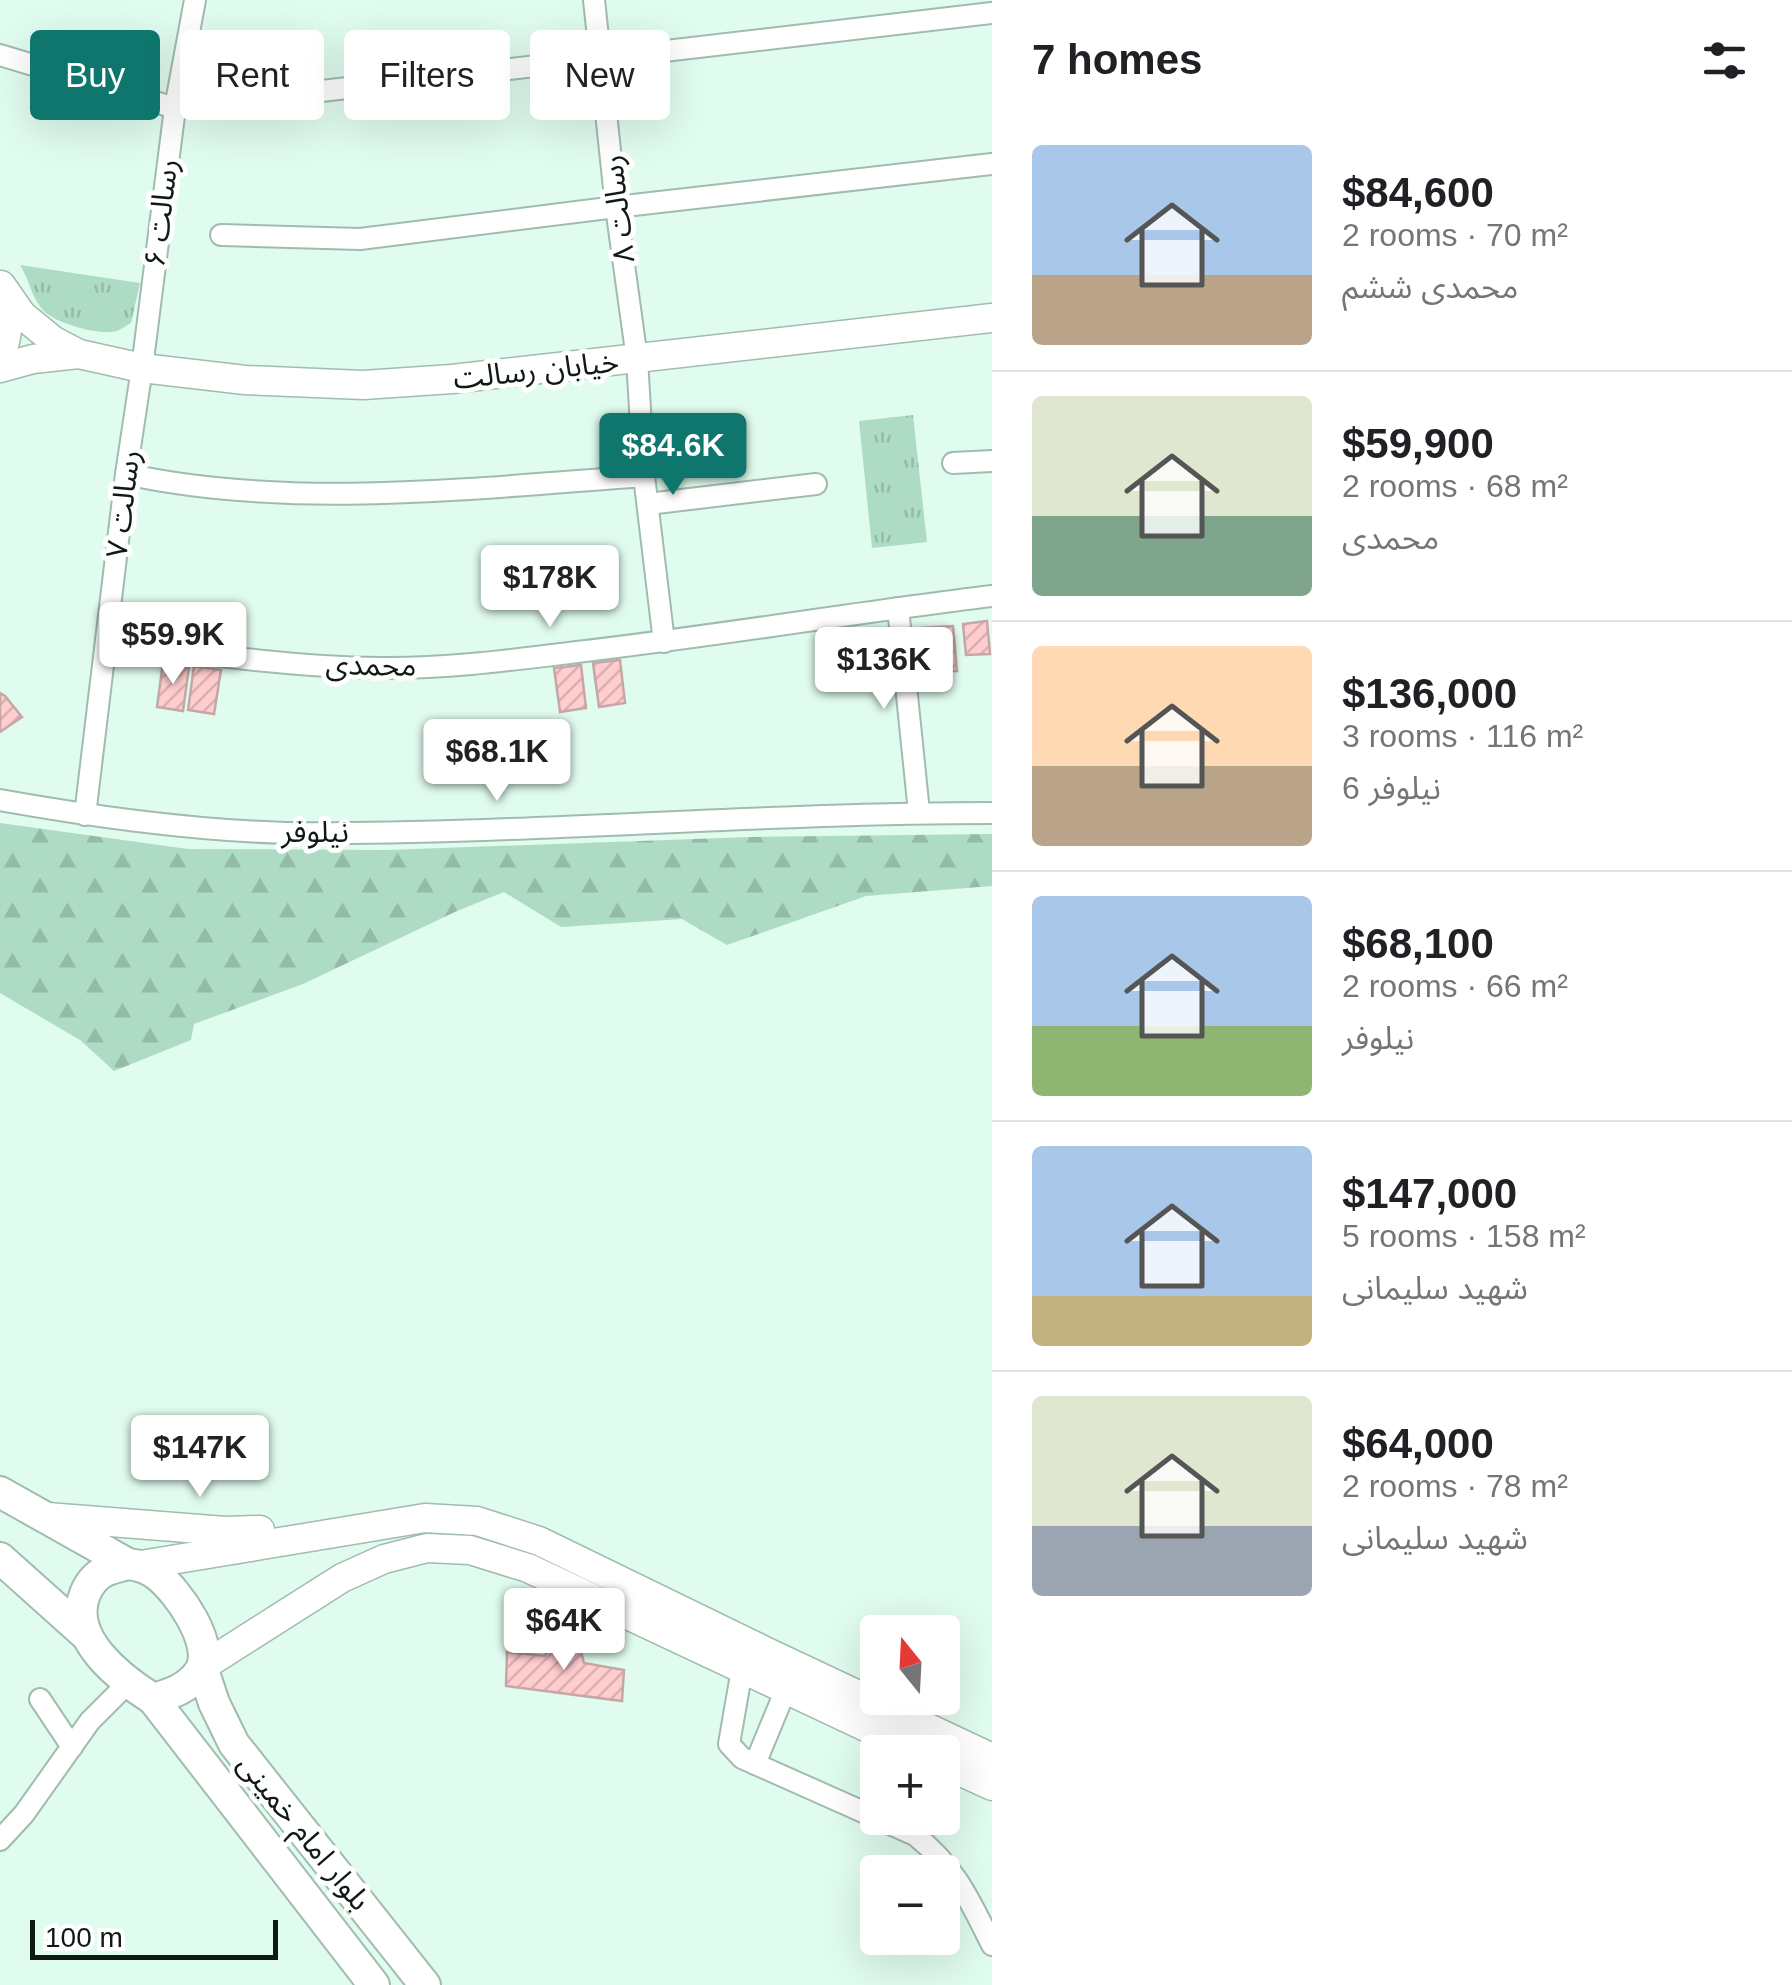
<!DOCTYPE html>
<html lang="en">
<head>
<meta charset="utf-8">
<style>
  :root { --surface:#fff; --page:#f2f2f2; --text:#202124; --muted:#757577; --line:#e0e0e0; --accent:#0f766e }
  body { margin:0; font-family:Arial,"Noto Sans Arabic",sans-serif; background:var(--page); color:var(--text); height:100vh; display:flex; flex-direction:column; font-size:38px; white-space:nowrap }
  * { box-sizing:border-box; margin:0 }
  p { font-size:32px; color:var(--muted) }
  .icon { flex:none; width:55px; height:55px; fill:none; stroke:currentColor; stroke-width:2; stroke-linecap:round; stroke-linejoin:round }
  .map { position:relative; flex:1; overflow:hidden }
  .panel { display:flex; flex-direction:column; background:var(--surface); width:800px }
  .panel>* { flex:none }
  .hud { position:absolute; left:30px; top:30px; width:810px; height:90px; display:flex; gap:20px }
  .needle { width:65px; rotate:342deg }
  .tools { position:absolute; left:860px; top:1615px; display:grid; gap:20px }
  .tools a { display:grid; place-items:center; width:100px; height:100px; border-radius:10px; background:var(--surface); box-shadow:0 10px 40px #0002; font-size:50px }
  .scale { position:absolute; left:30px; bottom:25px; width:248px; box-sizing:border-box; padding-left:10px; border:5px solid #101a15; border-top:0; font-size:28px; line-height:35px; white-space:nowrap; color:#101a15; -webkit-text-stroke:8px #fff; paint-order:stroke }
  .price { position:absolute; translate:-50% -85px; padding:0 22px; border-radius:10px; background:#fff; color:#222; font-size:32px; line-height:65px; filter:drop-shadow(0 2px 5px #0008) }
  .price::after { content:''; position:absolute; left:50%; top:60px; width:30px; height:22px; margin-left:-15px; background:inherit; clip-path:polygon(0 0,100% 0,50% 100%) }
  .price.selected { background:var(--accent); color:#fff }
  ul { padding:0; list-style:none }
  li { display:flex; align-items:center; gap:30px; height:250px; padding:0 40px }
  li+li { border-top:2px solid var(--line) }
  li span { display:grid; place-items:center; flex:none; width:280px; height:200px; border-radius:10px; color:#555 }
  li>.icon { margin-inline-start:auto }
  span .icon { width:120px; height:120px; fill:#fffc; stroke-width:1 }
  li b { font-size:42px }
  h2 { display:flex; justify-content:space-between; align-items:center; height:120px; padding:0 40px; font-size:42px }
  .tag { padding:0 35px; border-radius:10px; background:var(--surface); box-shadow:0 10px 40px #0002; font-size:35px; line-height:90px }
  .tag.selected { background:var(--accent); color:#fff }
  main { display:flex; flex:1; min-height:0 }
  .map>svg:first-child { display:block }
  .forest { fill:url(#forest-firs) }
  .park { fill:url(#park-tufts) }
  .building { fill:url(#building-hatch); stroke:#c5a7a8; stroke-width:2.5 }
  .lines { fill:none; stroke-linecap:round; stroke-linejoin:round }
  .minor-casing { stroke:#a1bcae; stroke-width:24 }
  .major-casing { stroke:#a1bcae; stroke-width:31 }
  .highway-casing { stroke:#a1bcae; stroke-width:34 }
  .minor { stroke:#fff; stroke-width:20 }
  .major { stroke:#fff; stroke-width:28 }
  .highway { stroke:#fff; stroke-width:30 }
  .labels { text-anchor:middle; stroke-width:10; stroke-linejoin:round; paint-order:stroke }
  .street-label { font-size:30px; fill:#101a15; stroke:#fff }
</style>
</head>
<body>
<main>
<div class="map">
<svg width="992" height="1985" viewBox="0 0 992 1985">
  <defs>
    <pattern id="forest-firs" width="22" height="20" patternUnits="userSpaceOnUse" patternTransform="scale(2.5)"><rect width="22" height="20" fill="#addbc4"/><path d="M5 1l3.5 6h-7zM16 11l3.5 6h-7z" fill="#94bba8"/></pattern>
    <pattern id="park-tufts" width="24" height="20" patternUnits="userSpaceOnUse" patternTransform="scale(2.5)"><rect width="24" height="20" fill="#addbc4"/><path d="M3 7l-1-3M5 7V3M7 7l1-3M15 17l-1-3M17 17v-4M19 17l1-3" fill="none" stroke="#94bba8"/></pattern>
    <pattern id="building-hatch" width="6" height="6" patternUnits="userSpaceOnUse" patternTransform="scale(2.5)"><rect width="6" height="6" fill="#ffcdce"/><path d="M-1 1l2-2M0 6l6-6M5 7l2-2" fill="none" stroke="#daafb0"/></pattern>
  </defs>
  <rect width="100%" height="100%" fill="#e0fcee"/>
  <path class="forest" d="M0 823 188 849 387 850 749 837 992 834V886L866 896 727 945 682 919 561 927 504 892 457 911 303 984 194 1024 191 1040 114 1071 80 1040 0 993Z"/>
  <g class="park">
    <path d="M20 265 140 283 131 323C127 325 122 329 117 331 100 336 53 323 42 309 31 296 29 279 20 265Z"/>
    <path d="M913 415 927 542 872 548 859 421Z"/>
  </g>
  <g class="building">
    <path d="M987 621 990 654 966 655 963 624Z"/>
    <path d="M953 626 957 671 925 672 921 628Z"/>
    <path d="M620 660 625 703 599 707 593 663Z"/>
    <path d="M163 663 189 667 183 711 157 707Z"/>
    <path d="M581 665 586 708 560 712 554 668Z"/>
    <path d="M194 666 221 670 214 714 188 710Z"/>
    <path d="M0 693 5 696 22 717 0 732Z"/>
    <path d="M552 1641 579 1644 584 1663 624 1670 622 1701 506 1686 507 1652 545 1656Z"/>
  </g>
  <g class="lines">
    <defs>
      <g id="minor">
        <path d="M594 0 616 207 637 359 644 476 664 642"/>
        <path d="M0 55 175 108 992 13"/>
        <path d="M221 235 360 239 616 207 992 164"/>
        <path d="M953 463 992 461"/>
        <path d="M126 474C291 510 477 488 644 476"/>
        <path d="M648 504 816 484"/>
        <path d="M898 608 919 812"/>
        <path d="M106 641C197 653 288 667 379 668 445 669 512 660 577 652 715 636 853 613 992 596"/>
        <path d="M0 800C95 817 190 830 286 833 352 834 418 832 484 830 653 824 822 813 992 813"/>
        <path d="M85 815 126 474 142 368 175 108 195 0"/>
        <path d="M748 1657 742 1669 729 1744 742 1758 915 1835C956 1868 969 1899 992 1945"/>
        <path d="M40 1699 72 1747"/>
        <path d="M755 1764 791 1677"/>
        <path d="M0 1840 24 1814 90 1721 129 1682"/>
      </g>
      <g id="major">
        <path d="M1 285 22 315 54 341 79 354 142 368 245 380 363 385 452 379 992 318"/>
        <path d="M0 357C10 333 9 314 2 290"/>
        <path d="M0 368 33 359 78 354"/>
        <path d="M47 1517 225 1531 260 1530"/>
        <path d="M141 1565 425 1518 477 1521 539 1541 769 1653 992 1758"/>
        <path d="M202 1667 342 1578 384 1559 427 1548 470 1550 528 1568 919 1752"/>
        <path d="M942 1763 992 1786"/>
      </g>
      <g id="highway">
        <path d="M0 1492 128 1564"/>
        <path d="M0 1558 86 1635"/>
        <path d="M128 1564C139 1565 148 1568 157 1575 178 1591 216 1645 200 1671 189 1688 171 1694 153 1699 121 1679 67 1638 85 1594 89 1584 95 1576 105 1571 112 1568 121 1566 128 1564Z"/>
        <path d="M202 1667 214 1703 234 1744 425 1985"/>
        <path d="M153 1699 374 1985"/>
      </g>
    </defs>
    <use href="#minor" class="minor-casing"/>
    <use href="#major" class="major-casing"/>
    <use href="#highway" class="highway-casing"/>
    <use href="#minor" class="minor"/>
    <use href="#major" class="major"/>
    <use href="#highway" class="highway"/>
  </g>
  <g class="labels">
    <g class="street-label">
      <text transform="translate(618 209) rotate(-97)" y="10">۸ رسالت</text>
      <text transform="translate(161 213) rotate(-83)" y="10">رسالت ۶</text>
      <text transform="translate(536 370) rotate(-6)" y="10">خیابان رسالت</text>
      <text transform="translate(123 504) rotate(-83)" y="10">رسالت ۷</text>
      <text transform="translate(371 665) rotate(1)" y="10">محمدی</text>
      <text x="315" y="842">نیلوفر</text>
      <text transform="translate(304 1832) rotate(51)" y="10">بلوار امام خمینی</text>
    </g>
  </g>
</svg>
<div class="tools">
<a><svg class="needle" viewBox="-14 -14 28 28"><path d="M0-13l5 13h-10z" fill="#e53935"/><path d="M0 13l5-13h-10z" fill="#757577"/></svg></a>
<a>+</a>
<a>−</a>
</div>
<div class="scale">100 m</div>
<b class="price selected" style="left:673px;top:498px">$84.6K</b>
<b class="price" style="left:550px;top:630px">$178K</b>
<b class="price" style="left:173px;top:687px">$59.9K</b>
<b class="price" style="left:884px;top:712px">$136K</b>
<b class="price" style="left:497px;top:804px">$68.1K</b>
<b class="price" style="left:200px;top:1500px">$147K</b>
<b class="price" style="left:564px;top:1673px">$64K</b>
<div class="hud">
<a class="tag selected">Buy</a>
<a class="tag">Rent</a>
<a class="tag">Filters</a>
<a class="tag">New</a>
</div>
</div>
<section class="panel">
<h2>7 homes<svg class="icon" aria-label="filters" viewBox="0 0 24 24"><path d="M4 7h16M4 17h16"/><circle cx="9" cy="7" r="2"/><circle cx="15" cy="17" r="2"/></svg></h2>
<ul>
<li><span style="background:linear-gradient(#a9c7e8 65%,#b9a48a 0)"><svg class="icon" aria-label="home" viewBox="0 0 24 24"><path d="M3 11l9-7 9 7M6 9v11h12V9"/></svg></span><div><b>$84,600</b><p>2 rooms · 70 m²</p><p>محمدی ششم</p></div></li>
<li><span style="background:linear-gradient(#dfe7d0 60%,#7fa58c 0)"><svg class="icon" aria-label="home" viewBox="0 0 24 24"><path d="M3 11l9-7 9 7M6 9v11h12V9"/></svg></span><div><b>$59,900</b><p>2 rooms · 68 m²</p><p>محمدی</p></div></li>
<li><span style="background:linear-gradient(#ffd9b3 60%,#b9a48a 0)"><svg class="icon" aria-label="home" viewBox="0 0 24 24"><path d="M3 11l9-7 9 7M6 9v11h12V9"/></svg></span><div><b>$136,000</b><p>3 rooms · 116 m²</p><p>نیلوفر 6</p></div></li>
<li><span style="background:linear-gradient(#a9c7e8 65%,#8fb573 0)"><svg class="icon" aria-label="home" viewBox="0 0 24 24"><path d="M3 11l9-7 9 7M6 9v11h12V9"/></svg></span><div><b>$68,100</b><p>2 rooms · 66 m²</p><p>نیلوفر</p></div></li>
<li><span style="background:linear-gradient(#a9c7e8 75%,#c2b280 0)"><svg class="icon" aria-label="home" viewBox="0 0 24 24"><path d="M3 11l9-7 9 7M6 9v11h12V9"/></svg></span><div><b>$147,000</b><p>5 rooms · 158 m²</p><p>شهید سلیمانی</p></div></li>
<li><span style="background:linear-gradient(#dfe7d0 65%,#9aa5b1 0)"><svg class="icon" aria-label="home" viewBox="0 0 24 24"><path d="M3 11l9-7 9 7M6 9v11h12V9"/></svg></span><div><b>$64,000</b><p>2 rooms · 78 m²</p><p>شهید سلیمانی</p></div></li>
</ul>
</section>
</main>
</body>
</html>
